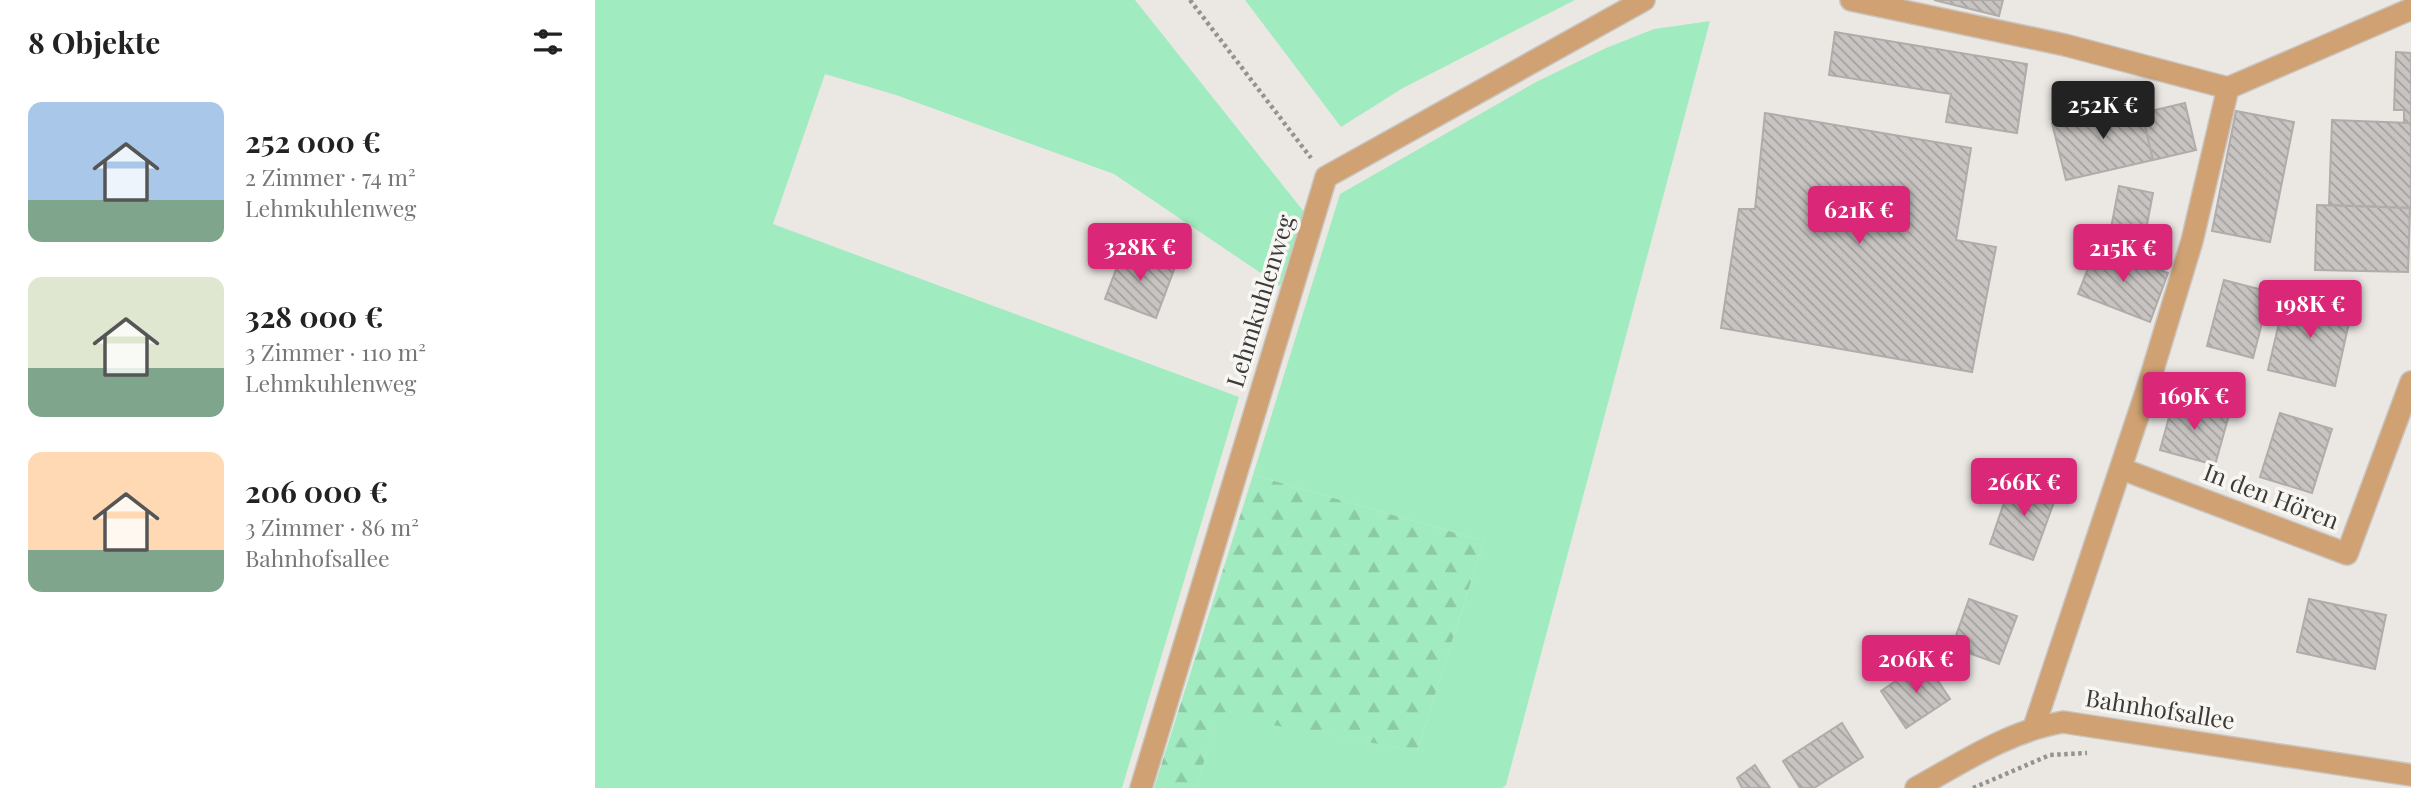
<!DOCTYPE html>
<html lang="de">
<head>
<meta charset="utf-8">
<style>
  :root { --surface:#fff; --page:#f2f2f2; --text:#222; --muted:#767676; --accent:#db2777 }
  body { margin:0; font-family:"Playfair Display",serif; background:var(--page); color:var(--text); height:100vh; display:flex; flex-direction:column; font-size:26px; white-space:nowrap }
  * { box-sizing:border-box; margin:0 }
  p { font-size:23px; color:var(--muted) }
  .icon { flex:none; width:38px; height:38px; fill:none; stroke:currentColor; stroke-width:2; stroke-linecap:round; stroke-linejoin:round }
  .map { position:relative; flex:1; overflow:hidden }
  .panel { display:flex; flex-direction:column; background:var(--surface); width:595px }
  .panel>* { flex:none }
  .price { position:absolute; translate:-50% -60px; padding:0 16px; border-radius:7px; background:var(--accent); color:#fff; font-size:23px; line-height:46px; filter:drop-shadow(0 2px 4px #0008) }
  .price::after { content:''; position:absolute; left:50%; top:42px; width:21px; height:16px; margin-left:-10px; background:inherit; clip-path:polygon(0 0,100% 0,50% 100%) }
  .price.active { background:#222; color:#fff }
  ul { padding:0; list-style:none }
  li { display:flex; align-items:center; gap:21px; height:175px; padding:0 28px }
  li span { display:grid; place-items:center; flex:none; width:196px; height:140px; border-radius:14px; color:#555 }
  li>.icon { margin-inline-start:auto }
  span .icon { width:84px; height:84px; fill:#fffc; stroke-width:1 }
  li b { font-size:30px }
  h2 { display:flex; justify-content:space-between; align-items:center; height:84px; padding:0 28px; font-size:30px }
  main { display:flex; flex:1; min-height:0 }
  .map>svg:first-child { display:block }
  .green { fill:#a1ebc0 }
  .forest { fill:url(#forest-firs) }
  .building { fill:url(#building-back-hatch); stroke:#b1acaa; stroke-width:2 }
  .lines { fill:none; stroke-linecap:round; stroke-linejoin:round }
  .minor-casing { stroke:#c8c5c2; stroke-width:24 }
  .path { stroke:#959390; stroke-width:4.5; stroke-dasharray:3.5 3.5; stroke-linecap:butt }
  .minor { stroke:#d0a273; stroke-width:21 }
  .labels { text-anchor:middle; stroke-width:7; stroke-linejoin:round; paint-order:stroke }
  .street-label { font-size:24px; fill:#3c3b39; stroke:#f8f6f2 }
</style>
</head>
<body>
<main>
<section class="panel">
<h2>8 Objekte<svg class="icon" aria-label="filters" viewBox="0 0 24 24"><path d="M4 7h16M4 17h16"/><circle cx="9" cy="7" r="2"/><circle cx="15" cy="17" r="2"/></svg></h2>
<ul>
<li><span style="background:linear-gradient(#a9c7e8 70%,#7fa58c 0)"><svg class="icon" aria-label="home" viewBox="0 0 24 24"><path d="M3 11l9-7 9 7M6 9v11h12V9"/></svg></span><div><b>252 000 €</b><p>2 Zimmer · 74 m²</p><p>Lehmkuhlenweg</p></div></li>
<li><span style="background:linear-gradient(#dfe7d0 65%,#7fa58c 0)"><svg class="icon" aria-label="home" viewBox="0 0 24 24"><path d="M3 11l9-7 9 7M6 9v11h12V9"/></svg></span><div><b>328 000 €</b><p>3 Zimmer · 110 m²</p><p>Lehmkuhlenweg</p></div></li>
<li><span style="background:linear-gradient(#ffd9b3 70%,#7fa58c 0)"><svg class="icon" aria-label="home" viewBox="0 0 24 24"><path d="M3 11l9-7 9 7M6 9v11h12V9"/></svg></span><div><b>206 000 €</b><p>3 Zimmer · 86 m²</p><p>Bahnhofsallee</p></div></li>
</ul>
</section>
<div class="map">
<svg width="1816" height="788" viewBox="0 0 1816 788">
  <defs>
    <pattern id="forest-firs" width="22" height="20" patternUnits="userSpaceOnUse" patternTransform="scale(1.75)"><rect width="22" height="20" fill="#a1ebc0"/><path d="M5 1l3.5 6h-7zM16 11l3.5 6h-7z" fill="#8ccaa6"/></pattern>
    <pattern id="building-back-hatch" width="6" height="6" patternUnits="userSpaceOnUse" patternTransform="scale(1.75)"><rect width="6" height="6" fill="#c8c4c2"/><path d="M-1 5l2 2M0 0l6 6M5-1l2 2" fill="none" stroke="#a4a09f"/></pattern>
  </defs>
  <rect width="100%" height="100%" fill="#ebe8e4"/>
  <g class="green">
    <path d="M0 0H540L710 213 685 286 519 174 301 95 230 74 178 224 644 397 527 788H0Z"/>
    <path d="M650 0H980L808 88 746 127Z"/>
    <path d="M1115 21 911 785 907 788H601L623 714 822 751 889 541 658 475 745 194 941 82 1011 48 1059 29Z"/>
  </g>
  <path class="forest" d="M658 475 889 541 822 751 623 715 601 788H559Z"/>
  <g class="building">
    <path d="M1339 0H1408L1404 16Z"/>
    <path d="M1240 32 1432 64 1422 133 1351 122 1356 94 1234 75Z"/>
    <path d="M1801 52 1816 53V123H1809V110H1799Z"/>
    <path d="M1545 103 1558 160 1471 180 1457 123Z"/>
    <path d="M1590 103 1601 150 1558 160 1547 113Z"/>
    <path d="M1641 111 1699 122 1675 242 1617 231Z"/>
    <path d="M1170 113 1376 148 1361 240 1401 247 1377 372 1126 328 1144 209H1160Z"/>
    <path d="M1737 120 1816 123V208L1734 205Z"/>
    <path d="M1524 186 1558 193 1550 235 1516 228Z"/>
    <path d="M1722 205 1815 208 1813 272 1720 270Z"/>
    <path d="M1502 245 1573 273 1555 322 1483 294Z"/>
    <path d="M529 248 580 267 561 318 510 299Z"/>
    <path d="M1629 280 1675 292 1658 358 1612 346Z"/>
    <path d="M1691 293 1757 309 1740 386 1673 370Z"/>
    <path d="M1579 399 1634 415 1620 465 1565 450Z"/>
    <path d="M1685 413 1737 429 1717 493 1665 477Z"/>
    <path d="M1418 476 1463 491 1438 560 1395 544Z"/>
    <path d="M1374 599 1422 616 1404 664 1357 647Z"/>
    <path d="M1714 599 1791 615 1780 669 1702 652Z"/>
    <path d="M1330 661 1355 699 1311 728 1286 691Z"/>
    <path d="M1247 723 1268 757 1219 788H1205L1188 761Z"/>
    <path d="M1160 765 1175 788H1147L1142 778Z"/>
  </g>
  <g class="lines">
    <defs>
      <g id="minor">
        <path d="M1256 0 1470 45 1633 88"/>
        <path d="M1633 88 1816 9"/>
        <path d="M1527 469 1752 554 1816 382"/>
        <path d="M1439 727 1553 386 1597 241 1633 88"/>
        <path d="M546 788 731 177 1049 0"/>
        <path d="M1321 788C1368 762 1414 731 1468 722L1816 775"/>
      </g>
    </defs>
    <use href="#minor" class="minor-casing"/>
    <g class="path">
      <path d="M595 0 716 158"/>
      <path d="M1378 788 1455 755 1492 753"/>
    </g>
    <use href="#minor" class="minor"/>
  </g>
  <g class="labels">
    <g class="street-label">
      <text transform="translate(666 301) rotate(-73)" y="8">Lehmkuhlenweg</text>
      <text transform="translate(1676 497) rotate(21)" y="8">In den Hören</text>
      <text transform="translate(1565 710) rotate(9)" y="8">Bahnhofsallee</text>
    </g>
  </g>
</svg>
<b class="price active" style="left:1508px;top:141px">252K €</b>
<b class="price" style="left:1264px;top:246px">621K €</b>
<b class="price" style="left:545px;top:283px">328K €</b>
<b class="price" style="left:1528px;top:284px">215K €</b>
<b class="price" style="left:1715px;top:340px">198K €</b>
<b class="price" style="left:1599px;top:432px">169K €</b>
<b class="price" style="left:1429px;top:518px">266K €</b>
<b class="price" style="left:1321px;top:695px">206K €</b>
</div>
</main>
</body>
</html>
